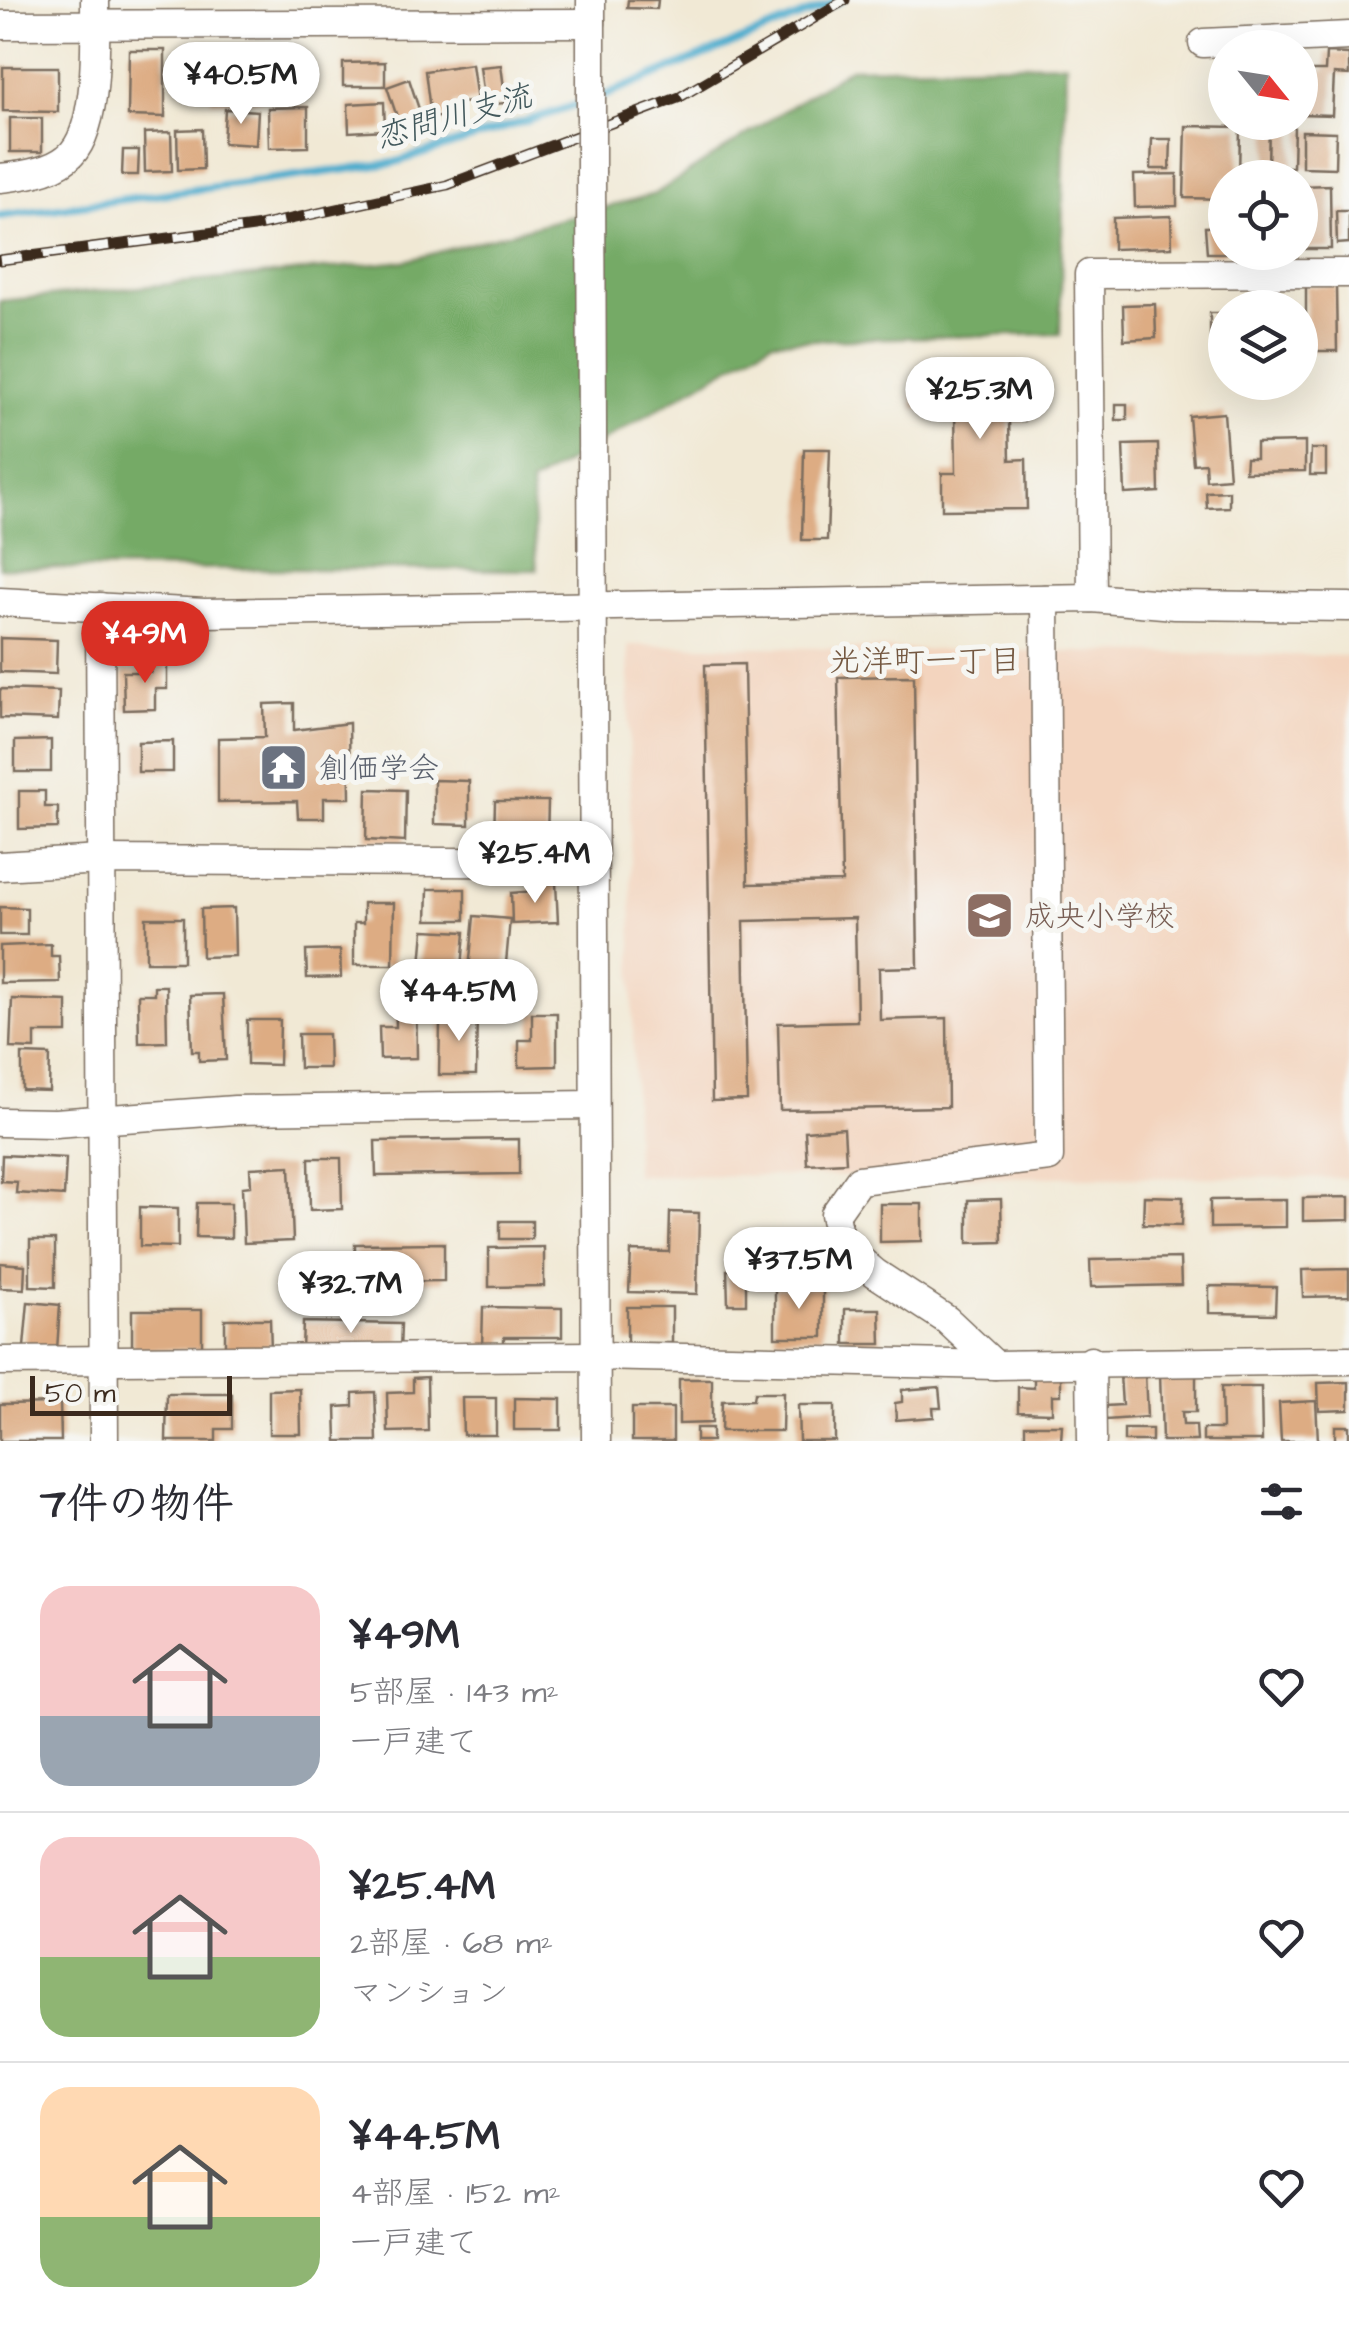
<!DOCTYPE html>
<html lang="ja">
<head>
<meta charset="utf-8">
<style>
  :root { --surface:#fff; --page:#f7f7f7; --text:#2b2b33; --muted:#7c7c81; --line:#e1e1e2; --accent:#d93025 }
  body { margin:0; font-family:"Architects Daughter","Klee One",sans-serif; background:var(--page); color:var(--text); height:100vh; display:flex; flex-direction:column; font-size:38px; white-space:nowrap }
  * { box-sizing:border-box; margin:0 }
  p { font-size:32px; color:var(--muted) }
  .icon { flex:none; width:55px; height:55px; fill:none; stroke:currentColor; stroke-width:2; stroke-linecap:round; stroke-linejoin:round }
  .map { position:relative; height:1441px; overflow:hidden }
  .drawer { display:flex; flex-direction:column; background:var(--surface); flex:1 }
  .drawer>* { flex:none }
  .needle { width:65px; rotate:120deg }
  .controls { position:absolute; left:1208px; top:30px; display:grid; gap:20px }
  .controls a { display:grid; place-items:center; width:110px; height:110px; border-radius:50%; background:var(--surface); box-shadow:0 10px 40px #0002; font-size:50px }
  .scale { position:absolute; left:30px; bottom:25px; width:202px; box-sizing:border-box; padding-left:10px; border:5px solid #3b2a1e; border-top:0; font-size:28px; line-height:35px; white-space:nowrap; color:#3b2a1e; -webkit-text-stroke:8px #f6f6f2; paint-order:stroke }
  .price { position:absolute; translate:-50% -85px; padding:0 22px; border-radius:35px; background:#fff; color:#222; font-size:32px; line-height:65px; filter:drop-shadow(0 2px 5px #0008) }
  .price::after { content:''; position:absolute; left:50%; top:60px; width:30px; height:22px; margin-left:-15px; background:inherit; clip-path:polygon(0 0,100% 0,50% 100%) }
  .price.on { background:var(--accent); color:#fff }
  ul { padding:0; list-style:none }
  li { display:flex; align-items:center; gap:30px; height:250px; padding:0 40px }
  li+li { border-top:2px solid var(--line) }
  li span { display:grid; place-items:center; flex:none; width:280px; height:200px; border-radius:30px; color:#555 }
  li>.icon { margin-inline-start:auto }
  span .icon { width:120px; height:120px; fill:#fffc; stroke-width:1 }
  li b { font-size:42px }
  h2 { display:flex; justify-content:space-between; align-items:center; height:120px; padding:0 40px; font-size:42px }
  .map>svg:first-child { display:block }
  .built { fill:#f3d4be }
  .forest { fill:#74aa66; stroke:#586a42; stroke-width:2.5 }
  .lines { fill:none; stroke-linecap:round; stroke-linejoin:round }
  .stream { stroke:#50adce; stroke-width:8 }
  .building { fill:#ddac83 }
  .minor-casing { stroke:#7b6d5e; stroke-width:31 }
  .minor { stroke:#fff; stroke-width:28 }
  .rail-casing { stroke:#3b2a1e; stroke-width:11 }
  .rail { stroke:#f6f6f2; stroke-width:8; stroke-dasharray:22; stroke-linecap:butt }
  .minor-bridge-casing { stroke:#7b6d5e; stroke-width:31; stroke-linecap:butt }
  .minor-bridge { stroke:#fff; stroke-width:28 }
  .labels { text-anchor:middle; stroke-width:10; stroke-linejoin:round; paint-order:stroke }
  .worship-label { font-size:30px; fill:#5b616d; stroke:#f6f6f2; text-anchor:start }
  .education-label { font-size:30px; fill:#785e54; stroke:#f6f6f2; text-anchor:start }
  .water-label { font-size:32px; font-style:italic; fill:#42585c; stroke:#f6f6f2 }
  .neighbourhood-label { font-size:32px; fill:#745841; stroke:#f6f6f2 }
</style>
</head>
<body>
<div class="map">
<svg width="1349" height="1441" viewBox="0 0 1349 1441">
  <rect width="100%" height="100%" fill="#f6f6f2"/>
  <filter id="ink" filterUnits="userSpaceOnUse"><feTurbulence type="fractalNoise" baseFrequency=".01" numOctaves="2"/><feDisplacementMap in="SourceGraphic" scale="20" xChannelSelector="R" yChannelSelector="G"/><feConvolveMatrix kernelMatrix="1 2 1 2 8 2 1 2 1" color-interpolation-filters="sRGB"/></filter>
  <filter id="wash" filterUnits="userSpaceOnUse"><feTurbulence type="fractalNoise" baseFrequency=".0048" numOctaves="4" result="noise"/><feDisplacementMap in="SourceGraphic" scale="40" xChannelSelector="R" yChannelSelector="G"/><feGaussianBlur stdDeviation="2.25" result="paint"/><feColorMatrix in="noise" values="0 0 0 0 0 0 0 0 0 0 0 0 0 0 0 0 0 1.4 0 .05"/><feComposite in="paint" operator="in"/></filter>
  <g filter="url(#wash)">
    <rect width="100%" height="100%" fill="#f1e9d5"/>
    <path class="built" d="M628 645 1349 656V1178L635 1175Z"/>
    <path class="forest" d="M1066 63 1060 334 773 341 531 484 537 570 0 568V301L405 261 655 194 850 68Z"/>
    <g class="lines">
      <g class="stream">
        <path d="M596 99 841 0"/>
        <path d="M0 216 393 163 583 103"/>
      </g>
    </g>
    <g id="blocks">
      <g class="building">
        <path d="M628 0H658L657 9 627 8Z"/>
        <path d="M129 50H165V117L128 116Z"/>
        <path d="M1326 53 1349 54V75L1334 74 1332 115 1300 114V71H1325Z"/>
        <path d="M274 56H306L305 93H273Z"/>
        <path d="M385 62V86H343V63Z"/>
        <path d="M472 64 477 101 454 104 455 115 431 118 425 71Z"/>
        <path d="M260 65 261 100 211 101V67Z"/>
        <path d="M501 65 506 103 485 105 480 67Z"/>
        <path d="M3 67H58V112L3 111Z"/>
        <path d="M409 79 422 118 400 126 387 87Z"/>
        <path d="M384 102 385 130 349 132 348 104Z"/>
        <path d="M308 107V147L269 148 268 108Z"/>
        <path d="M225 109 258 111 256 145 223 143Z"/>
        <rect x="10" y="118" width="32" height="34"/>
        <path d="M1269 125 1294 126 1293 167H1268Z"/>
        <path d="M1186 126 1240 127 1239 178H1225V199L1184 198Z"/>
        <path d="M202 129 203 169 178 170 177 130Z"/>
        <path d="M1302 131 1336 132 1335 168 1302 167Z"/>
        <path d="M171 132 172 171 145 172 144 133Z"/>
        <path d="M1152 139H1171L1170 169H1151Z"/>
        <path d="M123 150H139L138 175H122Z"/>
        <path d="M1177 174V206L1135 207 1134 175Z"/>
        <path d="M1330 185 1331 249H1301L1300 186Z"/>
        <path d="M1336 211H1349V243L1337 244Z"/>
        <path d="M1171 216 1172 247 1113 249V218Z"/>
        <path d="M1225 226V253H1207L1205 227Z"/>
        <rect x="1250" y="252" width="29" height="7"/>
        <path d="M1306 286H1336L1337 351H1306Z"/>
        <path d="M1155 304 1156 338 1124 340 1123 305Z"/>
        <path d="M1210 313H1225V337L1210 338Z"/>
        <path d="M1024 379V421H1009L1010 460 1026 459 1027 509 942 510V473H956L955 407 914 408 913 381Z"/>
        <rect x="1116" y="404" width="11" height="16"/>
        <path d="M1224 413 1229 478 1206 480 1205 463 1193 464 1189 416Z"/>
        <path d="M1305 442V471L1245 472 1246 458H1256V443Z"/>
        <path d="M1158 444 1159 492 1125 494 1123 445Z"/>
        <path d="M804 449H830L827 540H802Z"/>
        <path d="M1311 449H1326V475H1310Z"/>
        <path d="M1229 491V507L1207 508 1206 492Z"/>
        <path d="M0 638 57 640 56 674 0 672Z"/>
        <path d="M151 659H167V689H155V709L124 710 123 672H151Z"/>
        <path d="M744 664 748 884 842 882 838 677 914 676 918 967 879 968 880 1020 947 1018 948 1107 780 1110 778 1023 857 1021 855 918 744 921 747 1100 712 1101 705 665Z"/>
        <path d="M0 689 59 691 58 720 0 718Z"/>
        <path d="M294 703V730L349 723 350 798H324V818H298L297 801 218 802V738L265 737 264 704Z"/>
        <path d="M51 740V772H15V741Z"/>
        <path d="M173 741V772H138V742Z"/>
        <path d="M434 780 469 781V825L434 824Z"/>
        <path d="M367 789 406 790 405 842 366 840Z"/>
        <path d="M19 791H45V807H58V828L19 829Z"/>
        <path d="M495 801H548L547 841 494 840Z"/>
        <path d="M556 883 558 922 512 924 511 893 538 891V884Z"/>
        <path d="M428 889H465V920H427Z"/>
        <path d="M363 903H394L393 965H354V923H363Z"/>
        <path d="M0 907 27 908V935H0Z"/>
        <path d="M234 908 235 956 202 957 201 909Z"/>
        <path d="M474 916 510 919 505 974 469 970Z"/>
        <rect x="146" y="918" width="37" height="44"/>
        <path d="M424 930 465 932 462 968 421 965Z"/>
        <path d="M51 944V956H59L60 982 0 983V946Z"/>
        <path d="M340 950 341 977 307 978 306 951Z"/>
        <path d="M154 986H166L167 1042 139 1043 138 994H154Z"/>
        <path d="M395 989H416L417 1058 380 1059 379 1027H396Z"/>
        <path d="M223 994 226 1060 199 1061V1051H192L190 995Z"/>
        <path d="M12 999 67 1001V1033H35V1049L10 1048Z"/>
        <path d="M456 1007H477L476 1075H439L440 1024H455Z"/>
        <path d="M532 1013H557V1066L519 1067V1040H532Z"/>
        <path d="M247 1020H280L279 1065 247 1064Z"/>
        <path d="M298 1034H328L329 1068H299Z"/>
        <path d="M22 1054 50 1055 49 1091 22 1090Z"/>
        <path d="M844 1128 846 1162 807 1164 805 1131Z"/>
        <path d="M519 1139V1174L376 1176 375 1141Z"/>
        <path d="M2 1155 66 1158 64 1196 16 1193 17 1182 1 1181Z"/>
        <path d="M309 1158H341L342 1209 310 1210Z"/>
        <path d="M290 1166 293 1241 244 1243 242 1187 251 1186 250 1168Z"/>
        <path d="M1144 1196 1183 1197 1182 1225 1143 1224Z"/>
        <path d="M1349 1197V1220L1303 1221V1198Z"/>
        <path d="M1001 1199 1002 1242 968 1243V1200Z"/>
        <path d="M1286 1199V1227L1210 1228V1200Z"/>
        <path d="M197 1203H231V1238L196 1237Z"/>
        <path d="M880 1204H922V1241L880 1242Z"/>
        <path d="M140 1207 178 1208V1247L140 1246Z"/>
        <path d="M670 1212 699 1213 697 1294 629 1292 631 1251 669 1252Z"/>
        <rect x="500" y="1221" width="32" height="18"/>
        <path d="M30 1240H55V1287L30 1286Z"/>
        <path d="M444 1243V1281L355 1282V1244Z"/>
        <path d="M544 1247V1286L489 1287V1248Z"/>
        <path d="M1180 1258 1181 1285 1091 1287 1090 1260Z"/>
        <path d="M0 1263 25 1265 24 1289 0 1288Z"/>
        <path d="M1349 1269V1296L1303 1297 1302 1270Z"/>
        <path d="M727 1270H746V1304H728Z"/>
        <path d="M1209 1286 1276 1287 1275 1314 1209 1313Z"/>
        <rect x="775" y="1287" width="48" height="50"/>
        <path d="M28 1302 60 1305 57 1350 24 1347Z"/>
        <path d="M483 1307 562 1308V1337H504V1348H482Z"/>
        <rect x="627" y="1307" width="45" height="36"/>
        <path d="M845 1309H880L881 1344H845Z"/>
        <path d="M132 1310H202V1350L132 1349Z"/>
        <path d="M225 1319H270L271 1350H225Z"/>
        <path d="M303 1322 401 1324 400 1351 302 1349Z"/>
        <path d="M1196 1372V1412H1182L1183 1425H1196L1197 1441H1162L1160 1373Z"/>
        <path d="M1145 1373 1147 1417 1106 1420 1105 1406 1122 1405 1120 1375Z"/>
        <path d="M1034 1376H1061V1395H1052V1413L1018 1412V1387L1034 1388Z"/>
        <path d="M427 1377 428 1431 388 1432 387 1393 413 1392V1378Z"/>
        <path d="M679 1379H712V1423L679 1424Z"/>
        <path d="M1349 1382V1410L1319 1411 1318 1383Z"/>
        <path d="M939 1387 941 1408H933L934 1417 896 1420 895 1403 902 1402V1390Z"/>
        <path d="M1221 1387H1261L1262 1441H1203V1429H1222Z"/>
        <path d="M300 1389 301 1434H269V1390Z"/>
        <path d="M375 1392 377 1441H337L336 1407 353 1406V1393Z"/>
        <path d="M754 1393H783L782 1431H721L722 1401 753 1400Z"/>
        <path d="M167 1394H232V1429H216V1441H166Z"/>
        <path d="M462 1398H496V1435H463Z"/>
        <path d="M514 1398 561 1399V1430H514Z"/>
        <path d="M1316 1401 1318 1441H1281L1279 1403Z"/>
        <path d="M60 1403 61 1441H0V1404Z"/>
        <path d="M798 1405H835V1441H799Z"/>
        <rect x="632" y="1408" width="41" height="33"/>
        <path d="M1025 1425H1062L1061 1441H1025Z"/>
        <rect x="1335" y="1426" width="14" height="15"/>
        <rect x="696" y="1428" width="16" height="13"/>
        <rect x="1124" y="1429" width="28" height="12"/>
      </g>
    </g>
  </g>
  <g filter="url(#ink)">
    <use href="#blocks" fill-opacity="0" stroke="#7b6d5e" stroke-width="2.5"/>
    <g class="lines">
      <defs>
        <g id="minor">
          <path d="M0 25 591 23"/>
          <path d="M1203 43 1349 36"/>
          <path d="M591 93V0"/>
          <path d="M591 173 596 1441"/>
          <path d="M0 178C21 176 50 172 67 158 100 133 95 39 95 0"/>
          <path d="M1092 598 1089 274 1349 273"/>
          <path d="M0 602 204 613 1092 598 1175 605 1349 607"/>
          <path d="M100 607 104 1441"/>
          <path d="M0 866 100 860 592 863"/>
          <path d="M0 1122 55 1123 235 1110 594 1105"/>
          <path d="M0 1361 595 1356 995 1365 1349 1360"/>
          <path d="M1091 1361 1092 1441"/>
          <path d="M995 1365 947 1320 875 1273 841 1244 835 1214 859 1180 1049 1157 1045 599"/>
        </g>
      </defs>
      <use href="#minor" class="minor-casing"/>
      <use href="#minor" class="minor"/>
      <defs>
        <path id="rail" d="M0 260 254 227 447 185 680 97 845 0"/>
      </defs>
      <use href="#rail" class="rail-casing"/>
      <use href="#rail" class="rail"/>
      <defs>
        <path id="minor-bridge" d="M591 93V173"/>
      </defs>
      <use href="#minor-bridge" class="minor-bridge-casing"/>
      <use href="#minor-bridge" class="minor-bridge"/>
    </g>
  </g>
  <defs>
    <symbol id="temple-square" viewBox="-11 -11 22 22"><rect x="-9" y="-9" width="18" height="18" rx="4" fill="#6b7280" stroke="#f6f6f2"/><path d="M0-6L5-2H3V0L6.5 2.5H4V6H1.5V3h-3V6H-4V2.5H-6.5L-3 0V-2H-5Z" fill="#fff"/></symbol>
    <symbol id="school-square" viewBox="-11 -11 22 22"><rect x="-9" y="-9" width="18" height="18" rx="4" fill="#8d6e63" stroke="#f6f6f2"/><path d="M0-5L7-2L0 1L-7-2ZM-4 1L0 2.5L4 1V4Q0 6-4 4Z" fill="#fff"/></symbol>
  </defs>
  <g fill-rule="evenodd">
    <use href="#temple-square" x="256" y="740" width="55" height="55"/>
    <use href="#school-square" x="962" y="888" width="55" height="55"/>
  </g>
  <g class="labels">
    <g class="worship-label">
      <text x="319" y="778">創価学会</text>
    </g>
    <g class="education-label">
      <text x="1025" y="926">成央小学校</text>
    </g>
    <g class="water-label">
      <text transform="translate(453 116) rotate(-16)" y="11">恋問川支流</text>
    </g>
    <g class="neighbourhood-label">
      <text x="925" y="671">光洋町一丁目</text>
    </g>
  </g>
</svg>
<div class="controls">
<a><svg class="needle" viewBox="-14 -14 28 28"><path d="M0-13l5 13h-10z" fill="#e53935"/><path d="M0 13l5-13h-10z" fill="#7c7c81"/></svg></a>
<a><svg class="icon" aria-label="locate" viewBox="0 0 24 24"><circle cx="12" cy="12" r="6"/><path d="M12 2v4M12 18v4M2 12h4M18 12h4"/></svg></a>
<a><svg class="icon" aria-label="layers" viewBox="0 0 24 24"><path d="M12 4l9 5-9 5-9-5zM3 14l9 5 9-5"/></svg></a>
</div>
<div class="scale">50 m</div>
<b class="price" style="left:241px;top:127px">¥40.5M</b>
<b class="price" style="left:980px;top:442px">¥25.3M</b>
<b class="price on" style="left:145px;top:686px">¥49M</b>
<b class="price" style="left:535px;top:906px">¥25.4M</b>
<b class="price" style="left:459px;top:1044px">¥44.5M</b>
<b class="price" style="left:799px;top:1312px">¥37.5M</b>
<b class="price" style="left:351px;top:1336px">¥32.7M</b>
</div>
<section class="drawer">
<h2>7件の物件<svg class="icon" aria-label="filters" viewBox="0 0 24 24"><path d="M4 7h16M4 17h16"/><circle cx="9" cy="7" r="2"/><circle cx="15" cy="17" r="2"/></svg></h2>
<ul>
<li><span style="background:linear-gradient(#f6c9c9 65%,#9aa5b1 0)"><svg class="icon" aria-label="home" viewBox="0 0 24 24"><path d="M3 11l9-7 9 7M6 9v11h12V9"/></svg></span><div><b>¥49M</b><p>5部屋 · 143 m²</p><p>一戸建て</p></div><svg class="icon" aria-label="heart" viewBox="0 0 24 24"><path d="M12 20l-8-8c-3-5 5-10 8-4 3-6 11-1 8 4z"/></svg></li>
<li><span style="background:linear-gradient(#f6c9c9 60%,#8fb573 0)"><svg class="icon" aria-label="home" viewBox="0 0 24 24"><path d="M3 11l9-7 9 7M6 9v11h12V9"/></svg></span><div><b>¥25.4M</b><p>2部屋 · 68 m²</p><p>マンション</p></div><svg class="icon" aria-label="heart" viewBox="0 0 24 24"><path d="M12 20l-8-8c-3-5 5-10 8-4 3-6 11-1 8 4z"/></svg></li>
<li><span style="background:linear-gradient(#ffd9b3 65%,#8fb573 0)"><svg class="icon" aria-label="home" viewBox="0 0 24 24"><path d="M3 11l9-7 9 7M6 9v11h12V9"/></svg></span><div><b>¥44.5M</b><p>4部屋 · 152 m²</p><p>一戸建て</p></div><svg class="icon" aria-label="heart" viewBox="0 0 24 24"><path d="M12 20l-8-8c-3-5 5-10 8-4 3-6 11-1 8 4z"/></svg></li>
</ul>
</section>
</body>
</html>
